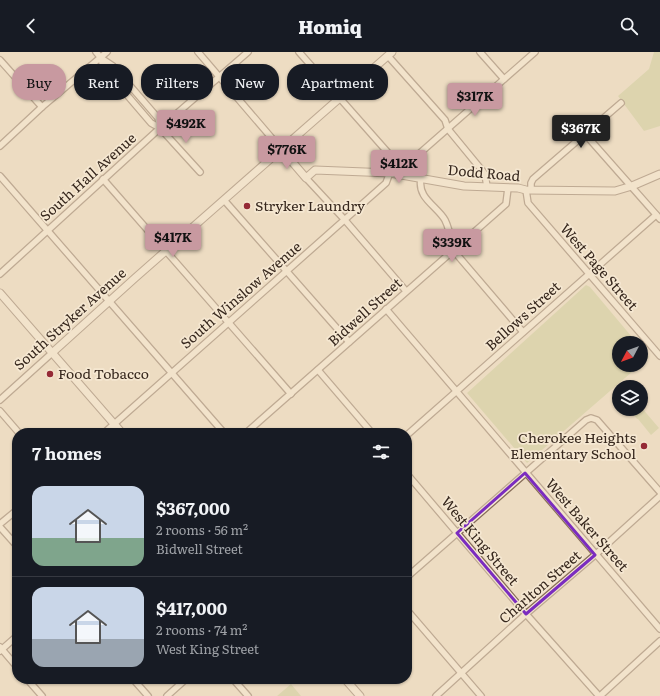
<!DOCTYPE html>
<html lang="en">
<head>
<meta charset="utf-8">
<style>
  :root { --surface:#171b24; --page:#242831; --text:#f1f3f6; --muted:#9ea1a6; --line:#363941; --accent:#c899a0 }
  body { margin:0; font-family:Literata,serif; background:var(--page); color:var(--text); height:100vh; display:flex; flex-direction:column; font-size:15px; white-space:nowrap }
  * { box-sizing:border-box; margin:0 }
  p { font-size:13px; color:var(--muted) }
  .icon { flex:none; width:22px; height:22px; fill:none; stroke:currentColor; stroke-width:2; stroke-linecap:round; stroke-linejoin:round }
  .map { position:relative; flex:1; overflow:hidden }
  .panel { position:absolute; left:12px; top:376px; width:400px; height:256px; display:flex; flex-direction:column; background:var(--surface); border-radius:16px; box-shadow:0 1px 3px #0004 }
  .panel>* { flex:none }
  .banner { position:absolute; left:12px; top:12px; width:400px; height:36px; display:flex; gap:8px }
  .needle { width:26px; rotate:229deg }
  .tools { position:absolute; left:612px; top:284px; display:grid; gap:8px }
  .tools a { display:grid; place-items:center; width:36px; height:36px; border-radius:50%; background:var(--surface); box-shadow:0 1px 3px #0004; font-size:20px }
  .price { position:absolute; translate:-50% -34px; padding:0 9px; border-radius:4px; background:var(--accent); color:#111; font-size:13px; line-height:26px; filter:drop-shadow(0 1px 2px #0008) }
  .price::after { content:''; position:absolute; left:50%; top:24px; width:12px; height:9px; margin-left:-6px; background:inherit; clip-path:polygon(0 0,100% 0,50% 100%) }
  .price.active { background:#222; color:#fff }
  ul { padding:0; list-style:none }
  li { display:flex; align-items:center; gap:12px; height:100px; padding:0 20px }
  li+li { border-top:1px solid var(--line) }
  li span { display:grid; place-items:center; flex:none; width:112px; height:80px; border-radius:12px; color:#555 }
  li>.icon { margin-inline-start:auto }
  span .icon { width:48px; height:48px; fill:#fffc; stroke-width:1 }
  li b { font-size:17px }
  h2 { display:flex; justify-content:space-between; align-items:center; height:48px; padding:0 20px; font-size:17px }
  .tag { padding:0 14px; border-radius:16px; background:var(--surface); box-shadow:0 1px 3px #0004; font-size:14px; line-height:36px }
  .tag.active { background:var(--accent); color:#111 }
  header { display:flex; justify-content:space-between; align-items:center; height:52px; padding:0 20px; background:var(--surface); font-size:18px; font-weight:800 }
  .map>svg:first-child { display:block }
  .green { fill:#cacb96 }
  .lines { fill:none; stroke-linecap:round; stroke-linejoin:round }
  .minor-casing { stroke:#876d59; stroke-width:8 }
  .tertiary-casing { stroke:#876d59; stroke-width:9 }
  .minor { stroke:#f8ead5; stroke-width:5.5 }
  .tertiary { stroke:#f8ead5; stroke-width:7 }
  .marked { fill:none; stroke:#7b2cbf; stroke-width:3; stroke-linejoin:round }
  .poi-dot { fill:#952a36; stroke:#f5e7d1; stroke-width:1.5 }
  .labels { text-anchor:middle; stroke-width:3.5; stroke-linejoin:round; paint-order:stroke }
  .street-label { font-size:14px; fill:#36271d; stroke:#f5e7d1 }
  .poi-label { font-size:14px; fill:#36271d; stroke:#f5e7d1; text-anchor:start }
</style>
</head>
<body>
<header><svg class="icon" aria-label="back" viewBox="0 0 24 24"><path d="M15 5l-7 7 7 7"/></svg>Homiq<svg class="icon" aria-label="search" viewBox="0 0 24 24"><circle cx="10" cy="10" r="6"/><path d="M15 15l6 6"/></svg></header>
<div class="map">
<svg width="660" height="644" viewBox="0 0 660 644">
  <rect width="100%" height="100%" fill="#eddcc2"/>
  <g class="green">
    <path d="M654 0H660V74L644 79 618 44 649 17Z"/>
    <path d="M586 233 590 235 637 291H619V313H640L527 411 467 341Z"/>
    <path d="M641 295 649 305 641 312Z"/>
    <path d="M641 355 659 376 651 383 638 367H637L632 360 636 357H641Z"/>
    <path d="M291 632 301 644H277Z"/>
  </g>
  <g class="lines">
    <defs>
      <g id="minor">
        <path d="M96 0 101 6 113 14 158 66 160 76"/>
        <path d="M198 0 282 98"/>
        <path d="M480 0 504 27"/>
        <path d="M388 4 445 68 448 77 485 122 487 135"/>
        <path d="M101 6 103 15 151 71 160 76 200 120"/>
        <path d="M0 8 42 55"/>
        <path d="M585 82 660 167"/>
        <path d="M0 94 42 55 107 0"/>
        <path d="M0 124 224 381"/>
        <path d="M406 124 408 114 412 108 535 0"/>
        <path d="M306 126 344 167 406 239"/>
        <path d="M103 127 291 342"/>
        <path d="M421 127C417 146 437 154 445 168 450 178 451 188 453 198L523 280"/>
        <path d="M526 138 528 151 660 304"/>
        <path d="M531 138V131L533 127 621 51"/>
        <path d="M224 148 349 290"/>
        <path d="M0 222 160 76 248 0"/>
        <path d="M386 257 660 577"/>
        <path d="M318 318 372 381"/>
        <path d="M0 348 52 301"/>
        <path d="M0 359 19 381"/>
        <path d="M104 381 386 131 393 112 390 103 299 0"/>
        <path d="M246 381 506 152 508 136"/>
        <path d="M407 383 656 163"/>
        <path d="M407 422 526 562 599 644"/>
        <path d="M0 472 17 458"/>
        <path d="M0 475 17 494"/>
        <path d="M407 525 586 368 591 366 597 368 660 440"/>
        <path d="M407 558 481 644"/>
        <path d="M0 595 17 615"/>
        <path d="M0 599 17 584"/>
        <path d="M27 627 42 644"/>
        <path d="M133 627 148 644"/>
        <path d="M233 627 248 644"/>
        <path d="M167 644 186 627"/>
        <path d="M436 644 526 562 595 503 660 444"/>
        <path d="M600 644 660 589"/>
      </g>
      <g id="tertiary">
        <path d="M282 98 306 126 315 118 390 121 464 134 518 136 526 138 615 139 632 134 660 122"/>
        <path d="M0 241 122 381"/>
        <path d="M52 301 135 226 392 0"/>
        <path d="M345 627 360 644"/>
      </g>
    </defs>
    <use href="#minor" class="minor-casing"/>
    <use href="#tertiary" class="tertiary-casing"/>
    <use href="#minor" class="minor"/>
    <use href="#tertiary" class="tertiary"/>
  </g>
  <path d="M0 0H660V644H0ZM525 421 595 503 526 562 457 481Z" fill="#eddcc2" fill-opacity=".55" fill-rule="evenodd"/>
  <path class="marked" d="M525 421 595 503 526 562 457 481Z"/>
  <g class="poi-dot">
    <circle cx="247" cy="154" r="4"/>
    <circle cx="50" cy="322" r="4"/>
    <circle cx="644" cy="394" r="4"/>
  </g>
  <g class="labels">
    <g class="street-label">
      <text transform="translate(484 121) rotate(5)" y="5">Dodd Road</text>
      <text transform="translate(88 125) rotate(-42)" y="5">South Hall Avenue</text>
      <text transform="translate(599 215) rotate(49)" y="5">West Page Street</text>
      <text transform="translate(241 243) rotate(-41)" y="5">South Winslow Avenue</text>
      <text transform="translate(365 260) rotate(-42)" y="5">Bidwell Street</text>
      <text transform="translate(523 264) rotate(-42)" y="5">Bellows Street</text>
      <text transform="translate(70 267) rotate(-42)" y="5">South Stryker Avenue</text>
      <text transform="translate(587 473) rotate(49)" y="5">West Baker Street</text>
      <text transform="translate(480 489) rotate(50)" y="5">West King Street</text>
      <text transform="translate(540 535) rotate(-41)" y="5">Charlton Street</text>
    </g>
    <g class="poi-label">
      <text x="255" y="159">Stryker Laundry</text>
      <text x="58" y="327">Food Tobacco</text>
      <text x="636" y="391" text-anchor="end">Cherokee Heights<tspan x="636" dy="16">Elementary School</tspan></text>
    </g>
  </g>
</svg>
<div class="tools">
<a><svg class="needle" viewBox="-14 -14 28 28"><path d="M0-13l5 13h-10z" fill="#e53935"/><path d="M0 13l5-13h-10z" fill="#9ea1a6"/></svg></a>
<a><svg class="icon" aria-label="layers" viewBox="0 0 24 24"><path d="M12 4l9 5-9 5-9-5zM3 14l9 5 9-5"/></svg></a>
</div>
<b class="price" style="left:475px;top:65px">$317K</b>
<b class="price" style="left:186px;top:92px">$492K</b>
<b class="price active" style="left:581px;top:97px">$367K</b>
<b class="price" style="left:287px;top:118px">$776K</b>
<b class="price" style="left:399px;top:132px">$412K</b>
<b class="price" style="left:173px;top:206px">$417K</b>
<b class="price" style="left:452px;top:211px">$339K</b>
<div class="banner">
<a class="tag active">Buy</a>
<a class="tag">Rent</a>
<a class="tag">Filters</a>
<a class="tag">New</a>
<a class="tag">Apartment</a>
</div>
<section class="panel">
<h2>7 homes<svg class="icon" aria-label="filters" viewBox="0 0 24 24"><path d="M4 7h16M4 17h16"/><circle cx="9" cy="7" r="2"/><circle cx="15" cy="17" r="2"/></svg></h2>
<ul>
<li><span style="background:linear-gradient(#c9d6e8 65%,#7fa58c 0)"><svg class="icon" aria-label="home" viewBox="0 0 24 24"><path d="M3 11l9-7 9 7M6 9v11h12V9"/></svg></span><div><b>$367,000</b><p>2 rooms · 56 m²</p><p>Bidwell Street</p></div></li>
<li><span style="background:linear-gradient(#c9d6e8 65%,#9aa5b1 0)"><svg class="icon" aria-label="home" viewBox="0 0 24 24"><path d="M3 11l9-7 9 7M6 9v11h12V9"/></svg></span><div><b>$417,000</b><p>2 rooms · 74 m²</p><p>West King Street</p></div></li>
</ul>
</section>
</div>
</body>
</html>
